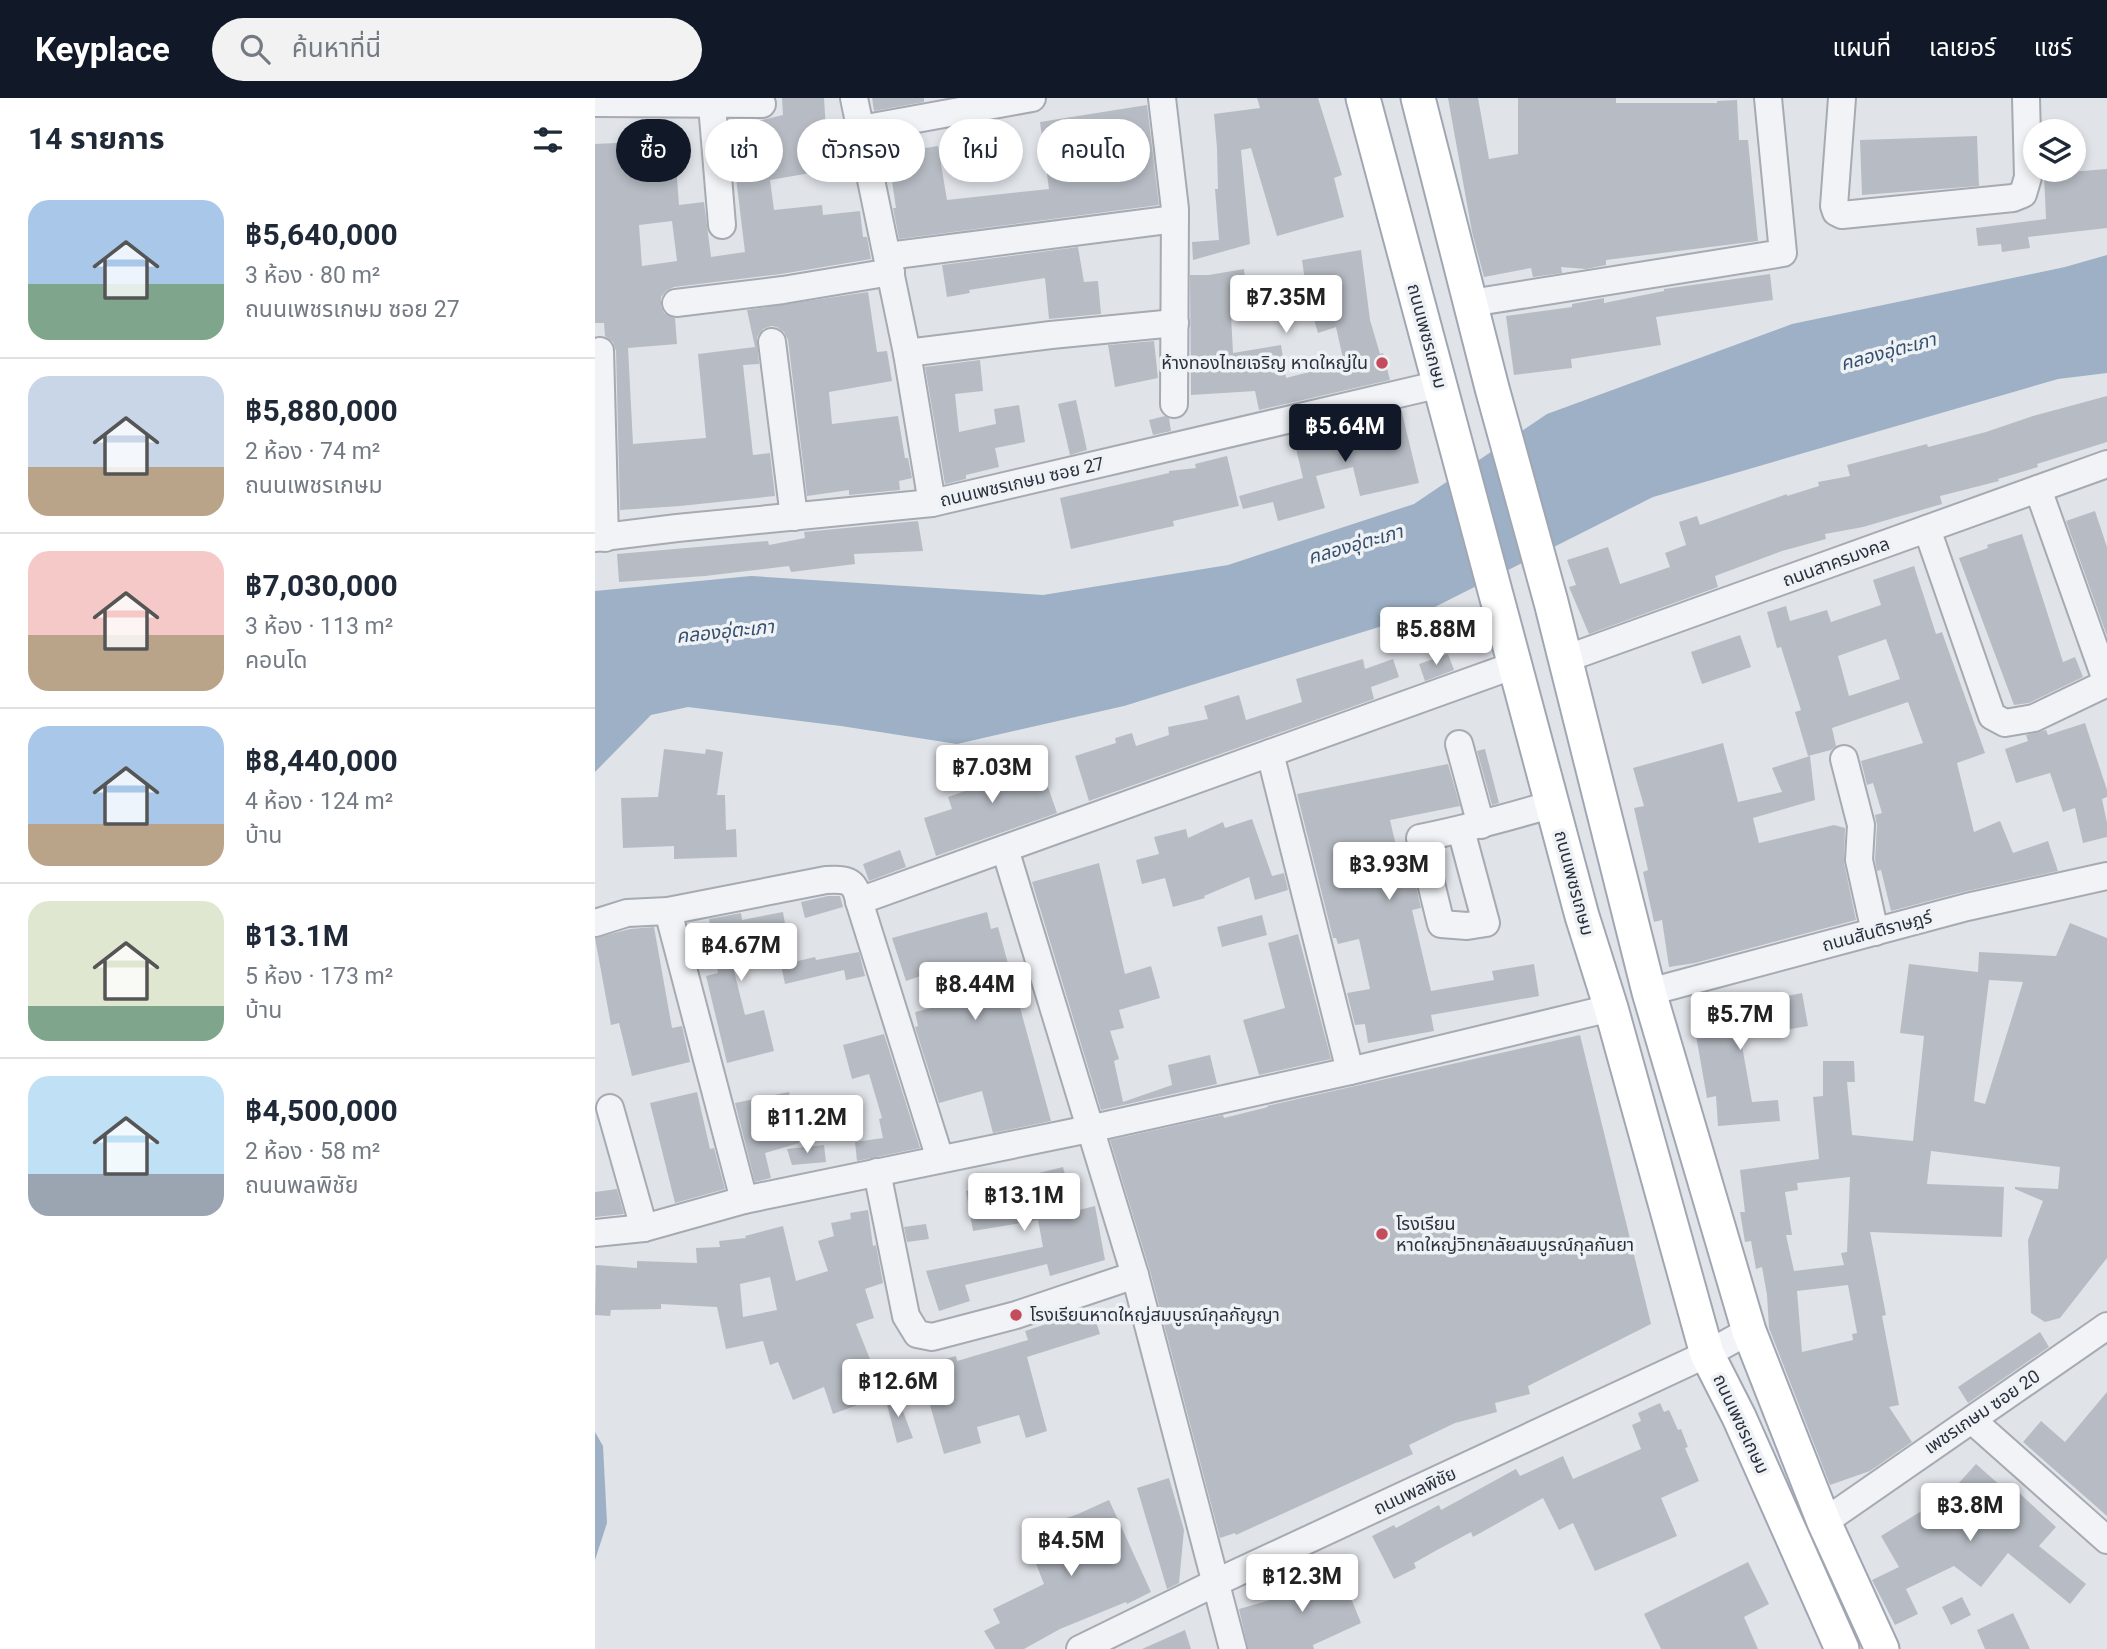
<!DOCTYPE html>
<html lang="th">
<head>
<meta charset="utf-8">
<style>
  :root { --surface:#fff; --page:#f2f2f3; --text:#1f2937; --muted:#747a83; --line:#e0e1e3; --accent:#111827 }
  body { margin:0; font-family:Roboto,"Noto Sans Thai",sans-serif; background:var(--page); color:var(--text); height:100vh; display:flex; flex-direction:column; font-size:26px; white-space:nowrap }
  * { box-sizing:border-box; margin:0 }
  p { font-size:23px; color:var(--muted) }
  .icon { flex:none; width:38px; height:38px; fill:none; stroke:currentColor; stroke-width:2; stroke-linecap:round; stroke-linejoin:round }
  .map { position:relative; flex:1; overflow:hidden }
  .sheet { display:flex; flex-direction:column; background:var(--surface); width:595px }
  .sheet>* { flex:none }
  .banner { position:absolute; left:21px; top:21px; width:665px; height:63px; display:flex; gap:14px }
  .fabs { position:absolute; left:1428px; top:21px; display:grid; gap:14px }
  .fabs a { display:grid; place-items:center; width:63px; height:63px; border-radius:50%; background:var(--surface); box-shadow:0 4px 10px #0003; font-size:35px }
  .price { position:absolute; translate:-50% -60px; padding:0 16px; border-radius:7px; background:#fff; color:#222; font-size:23px; line-height:46px; filter:drop-shadow(0 2px 4px #0008) }
  .price::after { content:''; position:absolute; left:50%; top:42px; width:21px; height:16px; margin-left:-10px; background:inherit; clip-path:polygon(0 0,100% 0,50% 100%) }
  .price.current { background:var(--accent); color:#fff }
  ul { padding:0; list-style:none }
  li { display:flex; align-items:center; gap:21px; height:175px; padding:0 28px }
  li+li { border-top:2px solid var(--line) }
  li span { display:grid; place-items:center; flex:none; width:196px; height:140px; border-radius:21px; color:#555 }
  li>.icon { margin-inline-start:auto }
  span .icon { width:84px; height:84px; fill:#fffc; stroke-width:1 }
  li b { font-size:30px }
  h2 { display:flex; justify-content:space-between; align-items:center; height:84px; padding:0 28px; font-size:30px }
  .tag { padding:0 24px; border-radius:32px; background:var(--surface); box-shadow:0 4px 10px #0003; font-size:24px; line-height:63px }
  .tag.current { background:var(--accent); color:#fff }
  header { display:flex; align-items:center; gap:42px; box-sizing:border-box; height:98px; padding:0 35px; background:var(--accent); color:#fff }
  header strong { font-size:33px }
  nav { display:flex; gap:38px; margin-inline-start:auto; font-size:24px }
  .search { width:490px; height:63px; background:var(--page); display:flex; align-items:center; gap:18px; box-sizing:border-box; padding:0 24px; border-radius:38px; color:var(--muted); font-size:26px }
  main { display:flex; flex:1; min-height:0 }
  .map>svg:first-child { display:block }
  .water { fill:#9db0c5 }
  .building { fill:#b7bcc4; fill-rule:evenodd }
  .lines { fill:none; stroke-linecap:round; stroke-linejoin:round }
  .minor-casing { stroke:#a6aab2; stroke-width:30 }
  .major-casing { stroke:#a0a7b3; stroke-width:37 }
  .minor { stroke:#f2f3f6; stroke-width:26 }
  .major { stroke:#fff; stroke-width:33 }
  .poi-dot { fill:#c44d5d; stroke:#eff2f5; stroke-width:2.5 }
  .labels { text-anchor:middle; stroke-width:7; stroke-linejoin:round; paint-order:stroke }
  .street-label { font-size:18px; fill:#2a313e; stroke:#eff2f5 }
  .poi-label { font-size:18px; fill:#2a313e; stroke:#eff2f5; text-anchor:start }
  .water-label { font-size:19px; font-style:italic; fill:#374f6f; stroke:#eff2f5 }
</style>
</head>
<body>
<header>
<strong>Keyplace</strong>
<div class="search"><svg class="icon" aria-label="search" viewBox="0 0 24 24"><circle cx="10" cy="10" r="6"/><path d="M15 15l6 6"/></svg>ค้นหาที่นี่</div>
<nav><a>แผนที่</a><a>เลเยอร์</a><a>แชร์</a></nav>
</header>
<main>
<section class="sheet">
<h2>14 รายการ<svg class="icon" aria-label="filters" viewBox="0 0 24 24"><path d="M4 7h16M4 17h16"/><circle cx="9" cy="7" r="2"/><circle cx="15" cy="17" r="2"/></svg></h2>
<ul>
<li><span style="background:linear-gradient(#a9c7e8 60%,#7fa58c 0)"><svg class="icon" aria-label="home" viewBox="0 0 24 24"><path d="M3 11l9-7 9 7M6 9v11h12V9"/></svg></span><div><b>฿5,640,000</b><p>3 ห้อง · 80 m²</p><p>ถนนเพชรเกษม ซอย 27</p></div></li>
<li><span style="background:linear-gradient(#c9d6e8 65%,#b9a48a 0)"><svg class="icon" aria-label="home" viewBox="0 0 24 24"><path d="M3 11l9-7 9 7M6 9v11h12V9"/></svg></span><div><b>฿5,880,000</b><p>2 ห้อง · 74 m²</p><p>ถนนเพชรเกษม</p></div></li>
<li><span style="background:linear-gradient(#f6c9c9 60%,#b9a48a 0)"><svg class="icon" aria-label="home" viewBox="0 0 24 24"><path d="M3 11l9-7 9 7M6 9v11h12V9"/></svg></span><div><b>฿7,030,000</b><p>3 ห้อง · 113 m²</p><p>คอนโด</p></div></li>
<li><span style="background:linear-gradient(#a9c7e8 70%,#b9a48a 0)"><svg class="icon" aria-label="home" viewBox="0 0 24 24"><path d="M3 11l9-7 9 7M6 9v11h12V9"/></svg></span><div><b>฿8,440,000</b><p>4 ห้อง · 124 m²</p><p>บ้าน</p></div></li>
<li><span style="background:linear-gradient(#dfe7d0 75%,#7fa58c 0)"><svg class="icon" aria-label="home" viewBox="0 0 24 24"><path d="M3 11l9-7 9 7M6 9v11h12V9"/></svg></span><div><b>฿13.1M</b><p>5 ห้อง · 173 m²</p><p>บ้าน</p></div></li>
<li><span style="background:linear-gradient(#bfe0f5 70%,#9aa5b1 0)"><svg class="icon" aria-label="home" viewBox="0 0 24 24"><path d="M3 11l9-7 9 7M6 9v11h12V9"/></svg></span><div><b>฿4,500,000</b><p>2 ห้อง · 58 m²</p><p>ถนนพลพิชัย</p></div></li>
</ul>
</section>
<div class="map">
<svg width="1512" height="1551" viewBox="0 0 1512 1551">
  <rect width="100%" height="100%" fill="#e0e3e8"/>
  <g class="water">
    <path d="M1512 157V275L1463 281 1058 399 826 516 529 608 362 646 246 628 93 609 56 617 0 674V493L156 478 448 497 633 467 819 406 952 316 1197 226 1470 169Z"/>
    <path d="M0 1334 8 1348 12 1425 0 1462Z"/>
  </g>
  <g class="building">
    <path d="M187 0H229L231 32 244 30 250 69 175 82 179 112 227 107 228 117 265 113 268 139H272L276 161 186 176 79 189 71 193 66 199V208L69 215 80 220 82 246 33 250 38 346 111 340 103 256 160 249 152 212 273 194 282 254 292 253 297 283 234 294 237 326 303 318 310 360H313L317 380 304 383 305 392 254 397V392L212 398 193 242 189 234 182 229 176 228 168 231 162 239 164 266 148 267 158 357 175 355 180 398 85 408 25 412 21 253 18 244 10 238 9 225H0V46L42 44 79 40 84 107 109 104 116 159 150 154 134 22H167L188 17ZM77 123 82 163 47 168 44 127Z"/>
    <path d="M277 0H329V4L279 13Z"/>
    <path d="M662 0H723L747 77 739 80 749 119 682 138 656 50 646 52 655 146 598 162 597 144 624 142 620 91H623L622 50 619 16 665 10Z"/>
    <path d="M853 0H883L894 61 923 56V0H1021V5H1122V3L1142 2 1144 42H1153L1163 143 1011 162V167L991 171 966 169 967 175 938 179 936 170 889 179 877 134Z"/>
    <path d="M552 7 564 107 304 141 298 110H301L293 56 343 48 352 102 454 91 445 24Z"/>
    <path d="M1382 38 1384 88 1267 97 1265 42Z"/>
    <path d="M1512 71V130L1433 139 1435 150 1407 154 1406 146 1383 148 1381 130 1451 121 1449 76Z"/>
    <path d="M483 149 489 184 503 183 506 216 454 221 450 180 374 192 375 195 352 199 347 167Z"/>
    <path d="M766 152 775 222 785 256 788 255 795 282 664 312 660 293 596 297 595 177H614L649 171 651 196 635 197 638 255 686 247 691 280 749 265 741 229 723 235 718 218 690 224 685 195 711 190 707 162Z"/>
    <path d="M1175 176 1178 202 1061 219 1066 247 976 261 977 270 919 277 911 218 977 209V206L1009 200V205L1069 193V191Z"/>
    <path d="M559 243 563 280 520 289 513 247Z"/>
    <path d="M385 262 388 293 360 296 364 334 401 326 399 311 424 307 430 344 400 350 404 369 371 377V381L350 386 330 269Z"/>
    <path d="M1512 298V344L1442 366 1443 369 1403 381 1404 383 1345 398 1347 406 1268 429 1230 436 1231 441 1187 453 1120 478 1123 489 994 536 974 489 981 487 972 462 1013 449 1025 486 1075 469 1070 455 1091 447 1084 424 1102 418 1105 427 1192 396V398L1224 388 1223 384 1255 378 1252 367 1332 346 1333 349 1391 334 1438 318Z"/>
    <path d="M481 302 492 352 475 357 463 306Z"/>
    <path d="M806 311 824 385 765 398 758 369 721 378 730 410 683 423 678 404 648 411 644 398 708 380 699 342 748 331 747 325Z"/>
    <path d="M570 318 574 320 576 333 558 337 554 322Z"/>
    <path d="M632 358 644 408 578 423 579 428 476 451 465 400 574 375V373L601 370 600 366Z"/>
    <path d="M1500 413 1512 449V538L1471 423Z"/>
    <path d="M323 423 328 453 259 456 260 466 196 474 194 468 110 478 24 484 22 456 173 443 174 447 210 440 209 434Z"/>
    <path d="M1427 436 1468 564 1480 559 1488 579 1434 605 1419 607 1364 460 1393 450 1392 447Z"/>
    <path d="M1319 468 1341 536 1347 534 1390 655 1362 665 1379 734 1405 723 1418 755 1453 743 1463 773 1368 794 1296 813 1286 772 1282 773 1280 761 1282 727 1280 717 1287 715 1278 685 1272 687 1266 663 1328 645 1313 604 1237 630 1241 648 1236 652 1213 658 1200 614 1206 612 1186 549 1182 550 1172 514 1191 508 1195 523 1232 512 1236 524 1286 507 1278 482ZM1291 541 1305 581 1254 598 1243 558Z"/>
    <path d="M1145 537 1156 569 1107 586 1096 554Z"/>
    <path d="M853 556 859 572 830 583 824 566Z"/>
    <path d="M768 561 770 571 798 561 804 579 776 589 779 601 494 703 480 658 521 645 520 640 537 635 541 648 574 637 573 629 613 621 609 608 644 597 651 622 707 604 701 581Z"/>
    <path d="M1490 625 1512 692V699L1507 701 1512 725V739L1488 745 1480 710 1468 714 1455 675 1421 685 1410 651 1433 643 1431 637 1451 632 1453 637Z"/>
    <path d="M1128 645 1143 704 1187 694 1177 670 1215 658 1220 702 1158 720 1164 745 1239 727 1250 730 1249 765 1261 822 1100 865 1074 869 1067 822 1059 824 1048 774 1053 772 1039 710 1049 708 1038 670Z"/>
    <path d="M69 651 110 656 111 651 128 654 122 697H130L131 732 141 731 142 759 79 761V748L28 750 26 700 63 699Z"/>
    <path d="M890 651 904 705 897 707 882 653Z"/>
    <path d="M441 654 462 715 341 758 329 720 357 711 353 699 370 693 365 676 385 669 387 675 418 665 417 662Z"/>
    <path d="M853 666 865 708 795 722 809 782 819 780 826 810 817 812 836 893 899 882 897 873 939 866 944 898 836 917 839 933 773 945 770 926 760 927 752 895 775 891 764 841 743 846 741 840H738L702 696Z"/>
    <path d="M657 721 677 778 689 775 693 792 660 802 654 779 609 798 610 800 578 809 570 780 547 786 541 762 564 756 559 739 591 731 593 740 628 724 630 730Z"/>
    <path d="M305 752 311 769 274 783 268 766Z"/>
    <path d="M504 765 530 876 556 868 565 900 524 912 529 930 515 933 524 961 519 963 528 1004 577 987 573 967 615 957 622 986 506 1012 437 784Z"/>
    <path d="M233 798H245L248 809 210 820 206 804Z"/>
    <path d="M188 814 194 849 167 854 165 843 133 849 150 917 169 912 179 953 132 965 111 878 123 875 114 821 146 815 147 822Z"/>
    <path d="M392 814 396 831 403 829 456 1023 398 1035 387 993 344 1005 320 929 323 928 320 914 349 907 340 873 311 883 297 840Z"/>
    <path d="M667 817 672 837 627 849 622 829Z"/>
    <path d="M1475 825 1512 840V1160L1465 1220 1450 1224 1436 1215 1433 1142 1448 1103 1420 1091V1089L1463 1091 1465 1069 1336 1053 1332 1086 1409 1089 1407 1139 1275 1134 1291 1217 1287 1218 1304 1307 1294 1309 1317 1344 1275 1373 1235 1387 1174 1230 1172 1197 1167 1169 1161 1171 1156 1143 1150 1144 1145 1114H1150L1145 1072 1224 1061 1218 999 1228 998V963H1259L1260 984H1252L1257 1037 1318 1043 1329 938 1305 935 1314 866 1383 874 1384 854 1461 858ZM1394 882 1428 884 1390 1006 1379 1003ZM1255 1079 1252 1154 1246 1155 1249 1167 1199 1173 1191 1137H1197L1190 1094 1203 1092 1202 1085ZM1253 1187 1262 1235 1257 1236 1258 1242 1207 1254 1202 1193Z"/>
    <path d="M59 829 77 930 87 928 95 964 37 978 24 925 16 927 0 840 35 831Z"/>
    <path d="M703 836 736 961 664 977 648 922 690 910 673 845Z"/>
    <path d="M264 854 270 878 251 882 249 872 190 886 186 867 220 859 221 862Z"/>
    <path d="M1207 895 1213 928 1150 939V942H1146L1157 1004 1183 1002 1185 1023 1123 1028 1121 998 1112 1000 1096 909 1144 902 1145 907Z"/>
    <path d="M289 936 325 1050 262 1063 260 1044 288 1040 284 1021 287 1020 274 976 257 981 248 947Z"/>
    <path d="M985 937 1056 1226 933 1288 935 1296 900 1305 902 1314 860 1325 814 1347 818 1356 641 1437 640 1435 625 1440 555 1173 515 1042 628 1017 629 1020 673 1009 672 1008Z"/>
    <path d="M102 994 115 1051 119 1050 130 1091 80 1105 55 1005Z"/>
    <path d="M194 994 204 1045 170 1055 176 1080 160 1084 140 1005Z"/>
    <path d="M229 1047 231 1064 197 1067 192 1051Z"/>
    <path d="M468 1069 480 1113 500 1108 510 1162 455 1178 452 1166 370 1187 375 1203 344 1213 331 1173 448 1149 443 1122 378 1133 371 1093Z"/>
    <path d="M22 1091 29 1116 0 1119V1094Z"/>
    <path d="M273 1112 278 1148 281 1147 288 1185 270 1191 279 1220 261 1226 282 1279 294 1274 300 1293 238 1316 229 1289 198 1302 183 1264 175 1267 168 1243 131 1251 122 1209 66 1206V1211L16 1212 15 1218 0 1217 1 1167 42 1170V1163L102 1165 101 1150 125 1149 124 1143 151 1140 150 1138 188 1128 201 1183 233 1173 223 1143 239 1138 236 1125 256 1121 255 1115ZM175 1179 182 1212 148 1219 145 1186Z"/>
    <path d="M331 1126 334 1141 312 1144 309 1129Z"/>
    <path d="M497 1211 505 1236 432 1259 452 1333 431 1340 424 1317 382 1329 386 1345 349 1356 333 1300 350 1296 343 1263 361 1258 362 1263 433 1242 430 1233Z"/>
    <path d="M1445 1234 1454 1249 1373 1305 1363 1289Z"/>
    <path d="M1512 1294V1418L1428 1344 1446 1323 1470 1344Z"/>
    <path d="M301 1295 318 1340 302 1345 290 1299Z"/>
    <path d="M1065 1305 1069 1314 1074 1312 1083 1332 1086 1331 1093 1349 1090 1350 1104 1383 1066 1400 1082 1438 1000 1473 978 1425 964 1432 948 1400 878 1439 876 1434 842 1452 819 1465 821 1470 799 1481 777 1438 799 1427 801 1430 844 1407 846 1412 921 1371 925 1378 968 1358 978 1381 1046 1351 1037 1327 1046 1323 1043 1315Z"/>
    <path d="M1381 1366 1416 1397 1421 1392 1461 1429 1444 1448 1491 1486 1475 1506 1413 1455 1386 1489 1359 1468 1311 1491 1323 1516 1300 1527 1277 1482 1304 1469 1286 1438 1354 1396Z"/>
    <path d="M574 1380 589 1432 584 1485 572 1491 542 1390Z"/>
    <path d="M514 1402 556 1494 532 1506 531 1504 465 1531 429 1551H400L389 1533 405 1525 398 1511 449 1486 428 1433 455 1422 457 1425 483 1416Z"/>
    <path d="M741 1463 766 1525 718 1547 719 1551H653L644 1511 710 1492 704 1478Z"/>
    <path d="M1153 1464 1174 1506 1149 1519 1163 1551H1066L1049 1516Z"/>
    <path d="M1367 1499 1376 1517 1356 1527 1347 1509Z"/>
    <path d="M1418 1515 1435 1551H1390L1382 1532Z"/>
    <path d="M590 1532 596 1551H547Z"/>
  </g>
  <g class="lines">
    <defs>
      <g id="minor">
        <path d="M259 0 312 255 337 405"/>
        <path d="M567 0 580 111 579 306"/>
        <path d="M1247 0 1239 108 1241 114 1247 117 1418 100 1428 96 1433 79 1431 0"/>
        <path d="M0 5 167 6"/>
        <path d="M117 7 127 127"/>
        <path d="M266 31 437 0"/>
        <path d="M293 158 580 121"/>
        <path d="M81 205 188 192 296 174"/>
        <path d="M876 205 1188 155 1173 0"/>
        <path d="M177 244 199 419"/>
        <path d="M5 253 10 440"/>
        <path d="M312 255 456 237 580 225"/>
        <path d="M1332 431 1397 618 1410 625 1439 620 1512 585 1443 391"/>
        <path d="M0 440 82 430 337 405 846 286"/>
        <path d="M970 561 1512 366"/>
        <path d="M864 646 886 727"/>
        <path d="M675 655 755 973"/>
        <path d="M1249 661 1266 727 1264 762 1280 834"/>
        <path d="M866 732 891 825 872 828 846 826 825 740C870 731 914 719 958 706"/>
        <path d="M410 751 540 1177 638 1551"/>
        <path d="M73 813 149 1102"/>
        <path d="M0 825 32 815 73 813 231 782C252 781 260 782 264 803"/>
        <path d="M1054 894 1372 809 1512 778"/>
        <path d="M15 1010 49 1130"/>
        <path d="M345 1061 264 803 920 567"/>
        <path d="M282 1074 311 1218 322 1236 337 1239 421 1217 540 1177"/>
        <path d="M0 1135 49 1130 149 1102 494 1031 755 973 1016 910"/>
        <path d="M1378 1323 1512 1442"/>
        <path d="M1229 1424 1512 1228"/>
        <path d="M485 1551 622 1484 1112 1256 1154 1233"/>
      </g>
      <g id="major">
        <path d="M768 0 987 818 1016 910 1112 1256 1144 1319 1247 1551"/>
        <path d="M823 0 897 290 956 504 1054 894 1154 1233 1229 1424 1287 1551"/>
      </g>
    </defs>
    <use href="#minor" class="minor-casing"/>
    <use href="#major" class="major-casing"/>
    <use href="#minor" class="minor"/>
    <use href="#major" class="major"/>
  </g>
  <g class="poi-dot">
    <circle cx="787" cy="265" r="7"/>
    <circle cx="787" cy="1136" r="7"/>
    <circle cx="421" cy="1217" r="7"/>
  </g>
  <g class="labels">
    <g class="street-label">
      <text transform="translate(832 238) rotate(75)" y="6">ถนนเพชรเกษม</text>
      <text transform="translate(427 384) rotate(-13)" y="6">ถนนเพชรเกษม ซอย 27</text>
      <text transform="translate(1241 464) rotate(-20)" y="6">ถนนสาครมงคล</text>
      <text transform="translate(979 785) rotate(75)" y="6">ถนนเพชรเกษม</text>
      <text transform="translate(1282 833) rotate(-15)" y="6">ถนนสันติราษฎร์</text>
      <text transform="translate(1387 1314) rotate(-34)" y="6">เพชรเกษม ซอย 20</text>
      <text transform="translate(1146 1326) rotate(65)" y="6">ถนนเพชรเกษม</text>
      <text transform="translate(820 1393) rotate(-25)" y="6">ถนนพลพิชัย</text>
    </g>
    <g class="poi-label">
      <text x="773" y="271" text-anchor="end">ห้างทองไทยเจริญ หาดใหญ่ใน</text>
      <text x="801" y="1132">โรงเรียน<tspan x="801" dy="21">หาดใหญ่วิทยาลัยสมบูรณ์กุลกันยา</tspan></text>
      <text x="435" y="1223">โรงเรียนหาดใหญ่สมบูรณ์กุลกัญญา</text>
    </g>
    <g class="water-label">
      <text transform="translate(1293 253) rotate(-15)" y="7">คลองอุ่ตะเภา</text>
      <text transform="translate(760 446) rotate(-16)" y="7">คลองอุ่ตะเภา</text>
      <text transform="translate(130 533) rotate(-6)" y="7">คลองอุ่ตะเภา</text>
    </g>
  </g>
</svg>
<div class="fabs">
<a><svg class="icon" aria-label="layers" viewBox="0 0 24 24"><path d="M12 4l9 5-9 5-9-5zM3 14l9 5 9-5"/></svg></a>
</div>
<b class="price" style="left:691px;top:237px">฿7.35M</b>
<b class="price current" style="left:750px;top:366px">฿5.64M</b>
<b class="price" style="left:841px;top:569px">฿5.88M</b>
<b class="price" style="left:397px;top:707px">฿7.03M</b>
<b class="price" style="left:794px;top:804px">฿3.93M</b>
<b class="price" style="left:146px;top:885px">฿4.67M</b>
<b class="price" style="left:380px;top:924px">฿8.44M</b>
<b class="price" style="left:1145px;top:954px">฿5.7M</b>
<b class="price" style="left:212px;top:1057px">฿11.2M</b>
<b class="price" style="left:429px;top:1135px">฿13.1M</b>
<b class="price" style="left:303px;top:1321px">฿12.6M</b>
<b class="price" style="left:1375px;top:1445px">฿3.8M</b>
<b class="price" style="left:476px;top:1480px">฿4.5M</b>
<b class="price" style="left:707px;top:1516px">฿12.3M</b>
<div class="banner">
<a class="tag current">ซื้อ</a>
<a class="tag">เช่า</a>
<a class="tag">ตัวกรอง</a>
<a class="tag">ใหม่</a>
<a class="tag">คอนโด</a>
</div>
</div>
</main>
</body>
</html>
